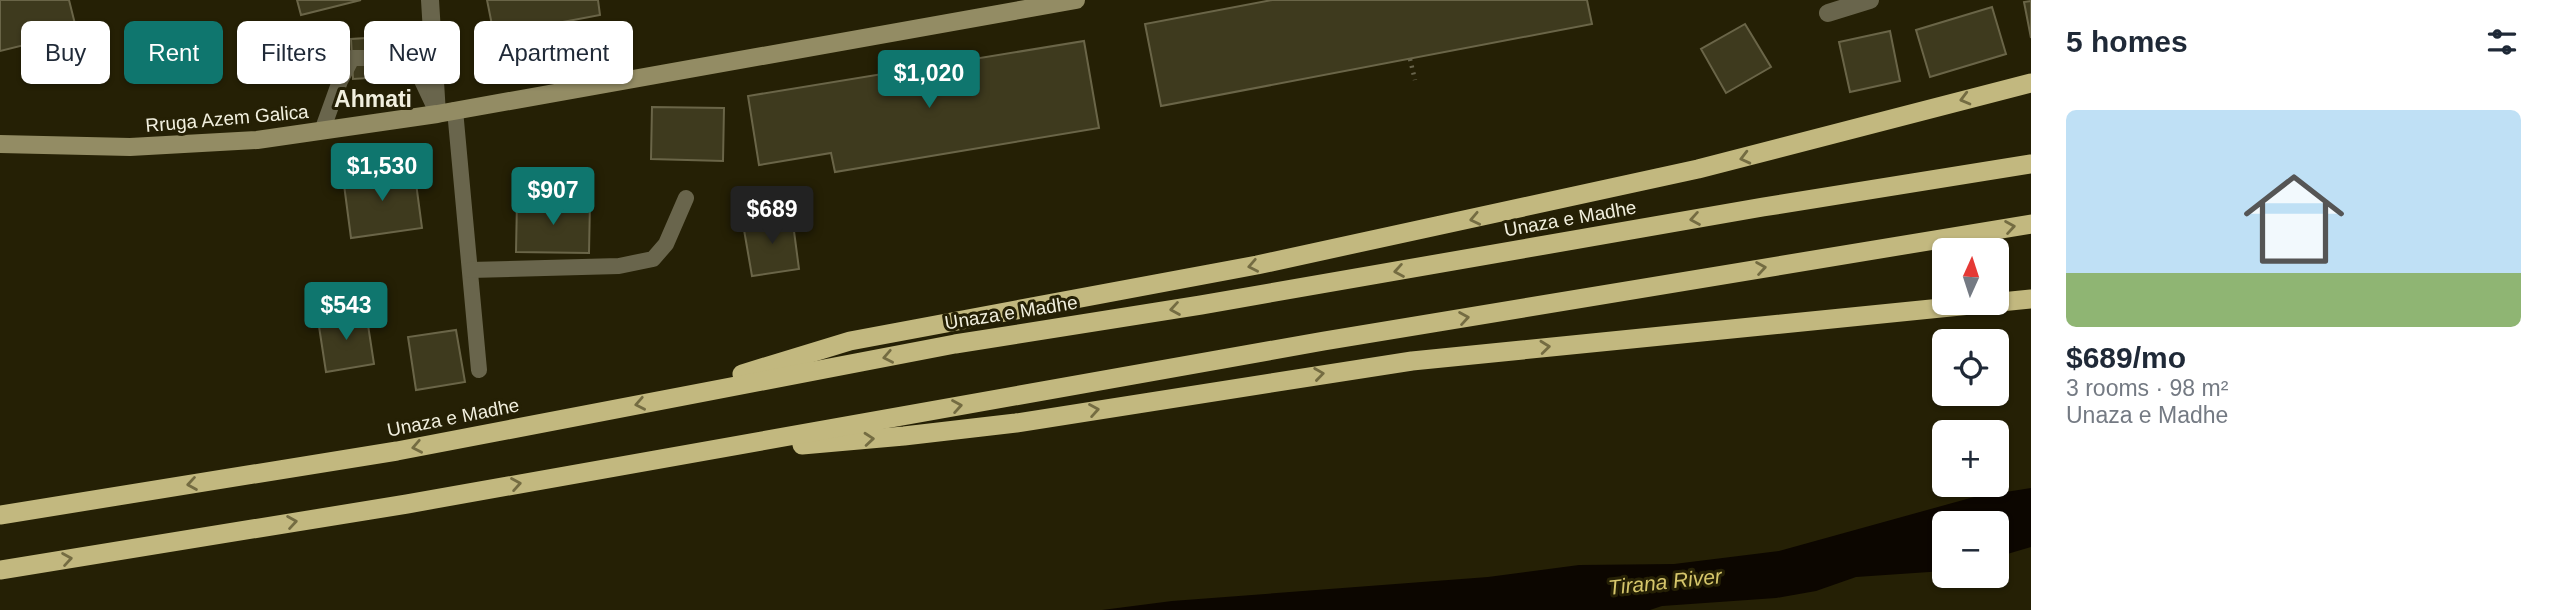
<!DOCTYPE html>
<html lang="en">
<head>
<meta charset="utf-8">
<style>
  :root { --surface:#fff; --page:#f2f2f3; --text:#1f2937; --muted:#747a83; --line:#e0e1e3; --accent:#0f766e }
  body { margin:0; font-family:Helvetica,sans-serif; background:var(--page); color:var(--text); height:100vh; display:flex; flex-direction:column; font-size:26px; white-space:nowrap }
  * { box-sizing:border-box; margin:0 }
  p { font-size:23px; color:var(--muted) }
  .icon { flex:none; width:38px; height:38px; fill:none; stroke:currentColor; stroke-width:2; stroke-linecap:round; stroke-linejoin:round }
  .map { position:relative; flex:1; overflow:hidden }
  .side { display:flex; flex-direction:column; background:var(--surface); width:525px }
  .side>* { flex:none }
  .guide { position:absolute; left:21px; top:21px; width:665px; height:63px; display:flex; gap:14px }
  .needle { width:46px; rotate:3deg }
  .controls { position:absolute; left:1932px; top:238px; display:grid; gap:14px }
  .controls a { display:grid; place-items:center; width:77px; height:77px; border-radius:10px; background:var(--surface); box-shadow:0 2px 5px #0004; font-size:35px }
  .price { position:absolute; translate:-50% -60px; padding:0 16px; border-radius:7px; background:var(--accent); color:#fff; font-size:23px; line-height:46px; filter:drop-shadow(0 2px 4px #0008) }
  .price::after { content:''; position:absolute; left:50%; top:42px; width:21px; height:16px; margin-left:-10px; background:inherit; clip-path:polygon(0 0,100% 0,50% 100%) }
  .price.on { background:#222; color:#fff }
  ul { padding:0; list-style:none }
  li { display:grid; align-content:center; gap:14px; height:371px; padding:0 35px }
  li+li { border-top:2px solid var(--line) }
  li span { display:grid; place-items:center; height:217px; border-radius:10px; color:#555 }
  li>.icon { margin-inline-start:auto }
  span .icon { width:126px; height:126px; fill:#fffc; stroke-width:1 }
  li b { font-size:30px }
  h2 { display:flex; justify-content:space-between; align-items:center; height:84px; padding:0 35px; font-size:30px }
  .pill { padding:0 24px; border-radius:10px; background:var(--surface); box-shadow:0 2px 5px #0004; font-size:24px; line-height:63px }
  .pill.on { background:var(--accent); color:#fff }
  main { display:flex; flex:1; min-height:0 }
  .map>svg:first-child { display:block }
  .water { fill:#0c0600 }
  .building { fill:#3e3a1e; stroke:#6a6548; stroke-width:2 }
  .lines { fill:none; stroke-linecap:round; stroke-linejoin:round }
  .path { stroke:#68644c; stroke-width:4.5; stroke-dasharray:2 5; stroke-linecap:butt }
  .service { stroke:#69654c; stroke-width:16 }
  .minor { stroke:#69654c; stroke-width:18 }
  .secondary { stroke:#938c64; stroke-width:18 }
  .trunk { stroke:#c2b87f; stroke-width:19 }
  .oneway { stroke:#746c42 }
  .labels { text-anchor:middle; stroke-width:6; stroke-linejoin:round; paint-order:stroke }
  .street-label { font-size:19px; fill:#f1efde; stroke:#252005 }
  .water-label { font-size:21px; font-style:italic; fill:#d6c66b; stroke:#252005 }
  .quarter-label { font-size:23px; font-weight:bold; fill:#f1efde; stroke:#252005 }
</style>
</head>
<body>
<main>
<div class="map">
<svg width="2031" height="610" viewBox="0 0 2031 610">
  <rect width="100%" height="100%" fill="#252005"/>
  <path class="water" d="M2031 488V547L1997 557V523H1944V571L1856 577 1816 591 1776 598 1662 606 1650 610H1102L1172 601 1488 577 1579 565 1674 564 1779 551 1974 497Z"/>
  <g class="building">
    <path d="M0 0H69L77 32 0 51Z"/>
    <path d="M297 0H361L301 15Z"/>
    <path d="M487 0H598L600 15 494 35Z"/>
    <path d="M1272 0H1587L1592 24 1161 106 1145 24Z"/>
    <path d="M2031 1V38L2024 2Z"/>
    <path d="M1992 7 2006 54 1930 77 1916 30Z"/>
    <path d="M1745 24 1771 67 1726 93 1701 49Z"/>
    <path d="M1890 31 1900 81 1850 92 1839 42Z"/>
    <path d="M308 35 311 57 286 61 283 38Z"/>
    <path d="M397 36 399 76 353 79 351 39Z"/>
    <path d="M1084 41 1099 128 835 172 831 153 759 165 748 96Z"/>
    <path d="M652 107 724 108 723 161 651 159Z"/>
    <path d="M414 168 422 228 351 238 343 177Z"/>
    <path d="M517 200 590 201 589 253 516 252Z"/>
    <path d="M792 216 799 269 752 276 743 224Z"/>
    <path d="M366 312 374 364 326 372 318 320Z"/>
    <path d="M456 330 465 382 416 390 408 337Z"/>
  </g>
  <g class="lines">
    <path class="path" d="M1410 59 1415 80"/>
    <g class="service">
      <path d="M455 110 479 370"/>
      <path d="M322 131 340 81 352 58H398L418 72 435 108"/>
      <path d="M470 270 619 266 653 259 666 244 686 198"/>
    </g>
    <g class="minor">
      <path d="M430 0 437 114"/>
      <path d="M1828 13 1870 0"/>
    </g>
    <path class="secondary" d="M0 144 130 147 257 140 437 114 1076 0"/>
    <g class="trunk">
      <path d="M742 374 850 341 1257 265 1698 169 2031 83"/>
      <path d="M802 445 904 436 1016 423 1412 361 2031 299"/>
      <path d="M0 515 397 451 955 344 1201 305 1763 207 2031 164"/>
      <path d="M0 570 407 504 1324 341 2031 224"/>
    </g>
  </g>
  <defs><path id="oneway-chevron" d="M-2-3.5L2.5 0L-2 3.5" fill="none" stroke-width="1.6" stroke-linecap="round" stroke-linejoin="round" transform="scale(1.75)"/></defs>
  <g class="oneway">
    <use href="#oneway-chevron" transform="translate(1965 99) rotate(165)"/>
    <use href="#oneway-chevron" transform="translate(1745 158) rotate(166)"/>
    <use href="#oneway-chevron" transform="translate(1475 219) rotate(168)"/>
    <use href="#oneway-chevron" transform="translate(1695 219) rotate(170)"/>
    <use href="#oneway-chevron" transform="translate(2010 227) rotate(-9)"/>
    <use href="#oneway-chevron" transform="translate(1253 266) rotate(169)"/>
    <use href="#oneway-chevron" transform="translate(1761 268) rotate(-9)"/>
    <use href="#oneway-chevron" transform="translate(1399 271) rotate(170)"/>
    <use href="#oneway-chevron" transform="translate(1175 309) rotate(171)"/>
    <use href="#oneway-chevron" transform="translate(1464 318) rotate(-9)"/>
    <use href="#oneway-chevron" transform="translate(1545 347) rotate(-6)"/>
    <use href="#oneway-chevron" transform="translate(888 357) rotate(169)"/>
    <use href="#oneway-chevron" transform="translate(1319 374) rotate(-8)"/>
    <use href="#oneway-chevron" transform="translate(640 404) rotate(169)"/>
    <use href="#oneway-chevron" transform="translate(957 406) rotate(-10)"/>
    <use href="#oneway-chevron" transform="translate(1094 410) rotate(-10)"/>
    <use href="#oneway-chevron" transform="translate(869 439) rotate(-5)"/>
    <use href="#oneway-chevron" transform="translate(417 447) rotate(169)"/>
    <use href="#oneway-chevron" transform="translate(192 484) rotate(171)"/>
    <use href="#oneway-chevron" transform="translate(516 484) rotate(-10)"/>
    <use href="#oneway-chevron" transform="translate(292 522) rotate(-9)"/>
    <use href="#oneway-chevron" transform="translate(67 559) rotate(-9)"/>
  </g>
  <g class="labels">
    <g class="street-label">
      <text transform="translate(227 118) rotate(-5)" y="7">Rruga Azem Galica</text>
      <text transform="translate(1570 218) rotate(-10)" y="7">Unaza e Madhe</text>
      <text transform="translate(1011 312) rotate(-9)" y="7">Unaza e Madhe</text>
      <text transform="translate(453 417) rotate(-11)" y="7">Unaza e Madhe</text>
    </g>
    <g class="water-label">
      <text transform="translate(1665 582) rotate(-6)" y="7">Tirana River</text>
    </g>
    <g class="quarter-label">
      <text x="373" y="107">Ahmati</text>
    </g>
  </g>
</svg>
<div class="controls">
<a><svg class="needle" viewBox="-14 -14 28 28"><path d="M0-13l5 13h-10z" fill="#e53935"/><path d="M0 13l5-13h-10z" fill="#747a83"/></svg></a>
<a><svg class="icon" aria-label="locate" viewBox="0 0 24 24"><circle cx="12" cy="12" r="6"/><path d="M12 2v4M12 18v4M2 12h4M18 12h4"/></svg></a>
<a>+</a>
<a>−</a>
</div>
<b class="price" style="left:929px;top:110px">$1,020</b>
<b class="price" style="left:382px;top:203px">$1,530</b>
<b class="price" style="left:553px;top:227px">$907</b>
<b class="price on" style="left:772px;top:246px">$689</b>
<b class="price" style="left:346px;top:342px">$543</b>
<div class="guide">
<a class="pill">Buy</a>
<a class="pill on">Rent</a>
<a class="pill">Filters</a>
<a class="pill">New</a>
<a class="pill">Apartment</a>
</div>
</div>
<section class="side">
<h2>5 homes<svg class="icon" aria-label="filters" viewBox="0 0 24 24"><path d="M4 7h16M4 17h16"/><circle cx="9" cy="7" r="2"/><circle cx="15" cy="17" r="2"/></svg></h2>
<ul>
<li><span style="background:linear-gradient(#bfe0f5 75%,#8fb573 0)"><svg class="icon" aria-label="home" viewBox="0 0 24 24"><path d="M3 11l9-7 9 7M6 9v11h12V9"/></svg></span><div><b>$689/mo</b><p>3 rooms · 98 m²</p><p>Unaza e Madhe</p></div></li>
</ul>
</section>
</main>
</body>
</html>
